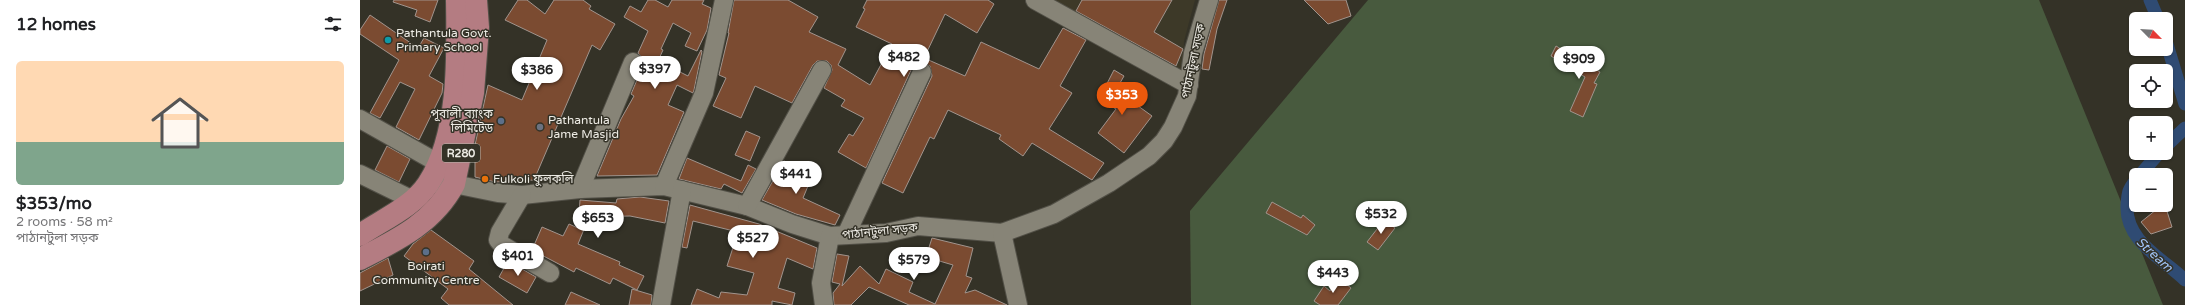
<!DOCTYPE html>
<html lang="en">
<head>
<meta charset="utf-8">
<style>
  :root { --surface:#fff; --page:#f2f2f2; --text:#202124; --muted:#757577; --line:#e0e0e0; --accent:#ea580c }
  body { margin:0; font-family:"Varela Round","Noto Sans Bengali",sans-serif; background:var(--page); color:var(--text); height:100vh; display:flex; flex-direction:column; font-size:15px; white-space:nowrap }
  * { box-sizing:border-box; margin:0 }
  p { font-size:13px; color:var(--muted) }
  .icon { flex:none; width:22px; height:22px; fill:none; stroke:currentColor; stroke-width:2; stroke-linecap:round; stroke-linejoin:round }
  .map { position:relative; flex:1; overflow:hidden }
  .side { display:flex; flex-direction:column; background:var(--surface); width:360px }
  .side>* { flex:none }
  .needle { width:26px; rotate:114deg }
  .buttons { position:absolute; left:1769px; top:12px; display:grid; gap:8px }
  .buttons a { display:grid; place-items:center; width:44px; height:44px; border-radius:6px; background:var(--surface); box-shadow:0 1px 3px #0004; font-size:20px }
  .price { position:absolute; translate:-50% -34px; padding:0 9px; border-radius:14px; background:#fff; color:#222; font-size:13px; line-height:26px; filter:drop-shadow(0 1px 2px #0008) }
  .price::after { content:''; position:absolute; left:50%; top:24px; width:12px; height:9px; margin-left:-6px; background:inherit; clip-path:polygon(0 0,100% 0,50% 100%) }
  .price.current { background:var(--accent); color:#fff }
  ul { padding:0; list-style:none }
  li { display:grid; align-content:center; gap:8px; height:212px; padding:0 16px }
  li+li { border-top:1px solid var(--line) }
  li span { display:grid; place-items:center; height:124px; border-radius:6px; color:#555 }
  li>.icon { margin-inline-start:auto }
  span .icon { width:72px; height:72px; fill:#fffc; stroke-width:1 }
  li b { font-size:17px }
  h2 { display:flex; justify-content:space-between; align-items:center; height:48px; padding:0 16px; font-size:17px }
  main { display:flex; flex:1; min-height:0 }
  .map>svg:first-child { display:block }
  .built { fill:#3d3928 }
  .green { fill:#485a3e }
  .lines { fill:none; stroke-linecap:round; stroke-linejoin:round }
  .canal { stroke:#2f4b73; stroke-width:13 }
  .building { fill:#7b4b31; stroke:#a1948d }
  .minor-casing { stroke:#525047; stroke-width:20 }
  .major-casing { stroke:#525047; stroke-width:24 }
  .minor { stroke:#878477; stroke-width:18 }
  .major { stroke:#b47c82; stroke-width:22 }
  .culture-dot { fill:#0f9aa8; stroke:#343227; stroke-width:1.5 }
  .service-dot { fill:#5c6f8a; stroke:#343227; stroke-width:1.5 }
  .worship-dot { fill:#6b7280; stroke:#343227; stroke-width:1.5 }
  .food-dot { fill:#e8710a; stroke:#343227; stroke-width:1.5 }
  .labels { text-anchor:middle; stroke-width:3; stroke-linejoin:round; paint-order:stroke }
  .shield { fill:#343227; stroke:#b6b4ab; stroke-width:1 }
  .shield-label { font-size:11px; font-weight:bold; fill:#edebe4 }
  .poi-label { font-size:12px; fill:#edebe4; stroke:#343227; text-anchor:start }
  .street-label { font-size:12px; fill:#edebe4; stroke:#343227 }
  .water-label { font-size:13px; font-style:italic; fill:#a1c5fa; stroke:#343227 }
</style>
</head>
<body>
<main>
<section class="side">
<h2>12 homes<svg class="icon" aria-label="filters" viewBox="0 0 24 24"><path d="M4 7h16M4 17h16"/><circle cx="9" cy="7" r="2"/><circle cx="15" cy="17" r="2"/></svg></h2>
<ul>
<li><span style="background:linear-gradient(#ffd9b3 65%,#7fa58c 0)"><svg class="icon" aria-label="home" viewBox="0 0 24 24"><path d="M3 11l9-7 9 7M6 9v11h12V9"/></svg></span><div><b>$353/mo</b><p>2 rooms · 58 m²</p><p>পাঠানটুলা সড়ক</p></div></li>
</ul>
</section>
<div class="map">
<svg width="1825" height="305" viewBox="0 0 1825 305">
  <rect width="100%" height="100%" fill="#343227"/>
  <path class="built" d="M689 0H835L824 41 823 74Z"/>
  <path class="green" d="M1008 0H1679L1803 305H831L830 211Z"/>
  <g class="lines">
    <g class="canal">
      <path d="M1790 0 1798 19"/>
      <path d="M1806 41 1825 104"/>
      <path d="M1806 146 1825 128"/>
      <path d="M1780 175 1799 153"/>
      <path d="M1776 180C1768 190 1768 192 1767 205 1765 241 1802 258 1825 280"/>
    </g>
  </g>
  <g class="building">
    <path d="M34 0H78L70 22 55 16 57 10 33 2Z"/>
    <path d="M158 0H167L185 14 194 0H223L231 6 229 9 255 24 240 50 232 45 174 180 135 182 115 177V145L128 85 162 100 187 40 145 20Z"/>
    <path d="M288 0H295L308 7 312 0H344L342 4 351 8 347 30 337 51 325 46 331 33 313 23 301 49 303 50 298 61 328 76 341 50 342 51 334 90 333 93 317 85 308 105 324 112 297 175 237 176 261 119 274 96 271 94 285 61 278 53 288 31 264 17 270 6 281 12Z"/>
    <path d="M374 0H428L458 17 449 32 486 49 478 65 510 85 532 44 496 27 505 9 503 8 507 0H628L634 4 617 33 585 14 564 58 605 76 621 42 679 69 703 28 726 40 700 86 712 93 689 129 744 163 732 180 672 143 663 156 639 139 641 135 588 110 574 139 570 137 543 193 522 183 572 76 570 66 561 62 552 68 506 168 478 152 489 134 493 136 504 118 481 106 485 100 464 88 472 70 471 65 467 61H457L453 65 432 103 395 86 381 118 353 106 366 78 359 75 369 33H368Z"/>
    <path d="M722 0H812L794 32 823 49 816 66 716 11Z"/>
    <path d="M859 0H867L857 29 849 70 842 69 844 54Z"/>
    <path d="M944 0H986L991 16 968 24Z"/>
    <path d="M10 15 58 48 64 38 84 48 69 76 83 84 82 93 59 140 36 127 55 89 40 82 20 118 10 113 39 60 0 34V30Z"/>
    <path d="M1196 46 1240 72 1234 83 1237 84 1223 117 1210 111 1225 77 1191 56Z"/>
    <path d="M754 70 764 76 756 90 792 116 764 153 738 133 756 109 739 99Z"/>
    <path d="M386 131 400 137 390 161 375 155Z"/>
    <path d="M27 146 50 159 39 182 15 170Z"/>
    <path d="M327 158 381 181 388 165 396 169 382 193 364 184 361 189 319 179Z"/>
    <path d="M424 161 453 174 443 198 480 215 475 225 436 214 402 200Z"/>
    <path d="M280 197 309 201 305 223 270 216 229 217 218 244 260 262 259 265 284 276 277 290 253 278 250 284 216 268 214 272 172 250 182 227 203 236 209 224 218 228 220 200 256 203 257 199Z"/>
    <path d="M912 202 941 218 943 215 955 225 947 235 906 213Z"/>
    <path d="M330 205 399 224 457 248 453 269 427 258 418 288 435 293 432 305 412 301V305H331L337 289 359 298 361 292 387 295 394 273 367 266 378 232 333 221 327 248 322 247Z"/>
    <path d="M1802 205H1805L1812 227 1791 234 1781 222Z"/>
    <path d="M1024 220 1035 228 1018 250 1007 242Z"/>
    <path d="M71 230 114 261 109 269 153 305H89L81 298 88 289 44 256 53 244Z"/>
    <path d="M572 238 613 248 606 276 612 278 605 293 615 290 647 305H549L509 287 491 305H474L473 293 480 284 472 282 477 254 489 256 482 286 500 266 519 284 526 269 553 282 549 292 575 304 593 265 566 257Z"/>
    <path d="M28 258 33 275 0 291V273Z"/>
    <path d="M148 261 176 277 167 293 139 277Z"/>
    <path d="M979 278 991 288 978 305H960L954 301 964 286 970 291Z"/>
    <path d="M272 289 292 295 291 305H269Z"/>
    <path d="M211 292 240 305H205Z"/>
  </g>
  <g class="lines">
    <defs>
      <g id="minor">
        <path d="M675 0 829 85"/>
        <path d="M0 119 78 163"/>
        <path d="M0 174 53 200"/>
        <path d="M80 185 94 184 138 193 162 195 220 189 304 186 387 206 432 224 470 236 526 233 558 226 642 233 694 214 749 183 789 156 804 141 813 127 827 96 833 53 849 0"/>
        <path d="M304 186 344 93 364 0"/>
        <path d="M220 189 273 62"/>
        <path d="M162 195 140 232 138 240 142 245 190 273"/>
        <path d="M387 206 462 70"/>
        <path d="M642 233 658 305"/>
        <path d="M486 235 562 72"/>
        <path d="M301 305 322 190"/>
        <path d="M464 305 461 283 470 236"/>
      </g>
      <g id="major">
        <path d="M0 235C22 220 53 207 68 184 100 135 98 57 97 0"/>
        <path d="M0 259C37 240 73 223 94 184L113 93 118 27 116 0"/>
      </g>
    </defs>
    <use href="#minor" class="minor-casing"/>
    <use href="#major" class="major-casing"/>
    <use href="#minor" class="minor"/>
    <use href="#major" class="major"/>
  </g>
  <circle class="culture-dot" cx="28" cy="40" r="4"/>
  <g class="service-dot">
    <circle cx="141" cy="121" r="4"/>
    <circle cx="66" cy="252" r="4"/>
  </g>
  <circle class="worship-dot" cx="180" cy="127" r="4"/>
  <circle class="food-dot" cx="125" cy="179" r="4"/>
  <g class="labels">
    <rect class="shield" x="82" y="144" width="38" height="18" rx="3"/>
    <g class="shield-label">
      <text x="101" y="157">R280</text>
    </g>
    <g class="poi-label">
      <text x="36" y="37">Pathantula Govt.<tspan x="36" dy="14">Primary School</tspan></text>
      <text x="133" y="118" text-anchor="end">পূবালী ব্যাংক<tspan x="133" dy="14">লিমিটেড</tspan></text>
      <text x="188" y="124">Pathantula<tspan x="188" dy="14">Jame Masjid</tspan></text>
      <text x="133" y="183">Fulkoli ফুলকলি</text>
      <text x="66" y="270" text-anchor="middle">Boirati<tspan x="66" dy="14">Community Centre</tspan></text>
    </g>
    <g class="street-label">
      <text transform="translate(833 61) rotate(-78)" y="4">পাঠানটুলা সড়ক</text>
      <text transform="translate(520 231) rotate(-6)" y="4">পাঠানটুলা সড়ক</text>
    </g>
    <g class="water-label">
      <text transform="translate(1795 254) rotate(43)" y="5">Stream</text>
    </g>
  </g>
</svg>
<div class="buttons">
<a><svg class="needle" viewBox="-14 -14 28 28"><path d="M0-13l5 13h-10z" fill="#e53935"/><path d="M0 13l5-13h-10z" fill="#757577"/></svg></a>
<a><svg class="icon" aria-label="locate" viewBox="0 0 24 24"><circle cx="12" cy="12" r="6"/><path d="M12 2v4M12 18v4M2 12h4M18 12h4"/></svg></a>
<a>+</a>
<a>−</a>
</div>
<b class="price" style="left:544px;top:78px">$482</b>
<b class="price" style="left:1219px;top:80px">$909</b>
<b class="price" style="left:295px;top:90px">$397</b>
<b class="price" style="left:177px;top:91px">$386</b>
<b class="price current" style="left:762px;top:116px">$353</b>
<b class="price" style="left:436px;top:195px">$441</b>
<b class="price" style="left:1021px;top:235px">$532</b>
<b class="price" style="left:238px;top:239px">$653</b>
<b class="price" style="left:393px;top:259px">$527</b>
<b class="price" style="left:158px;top:277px">$401</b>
<b class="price" style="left:554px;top:281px">$579</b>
<b class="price" style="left:973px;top:294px">$443</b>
</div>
</main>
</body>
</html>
